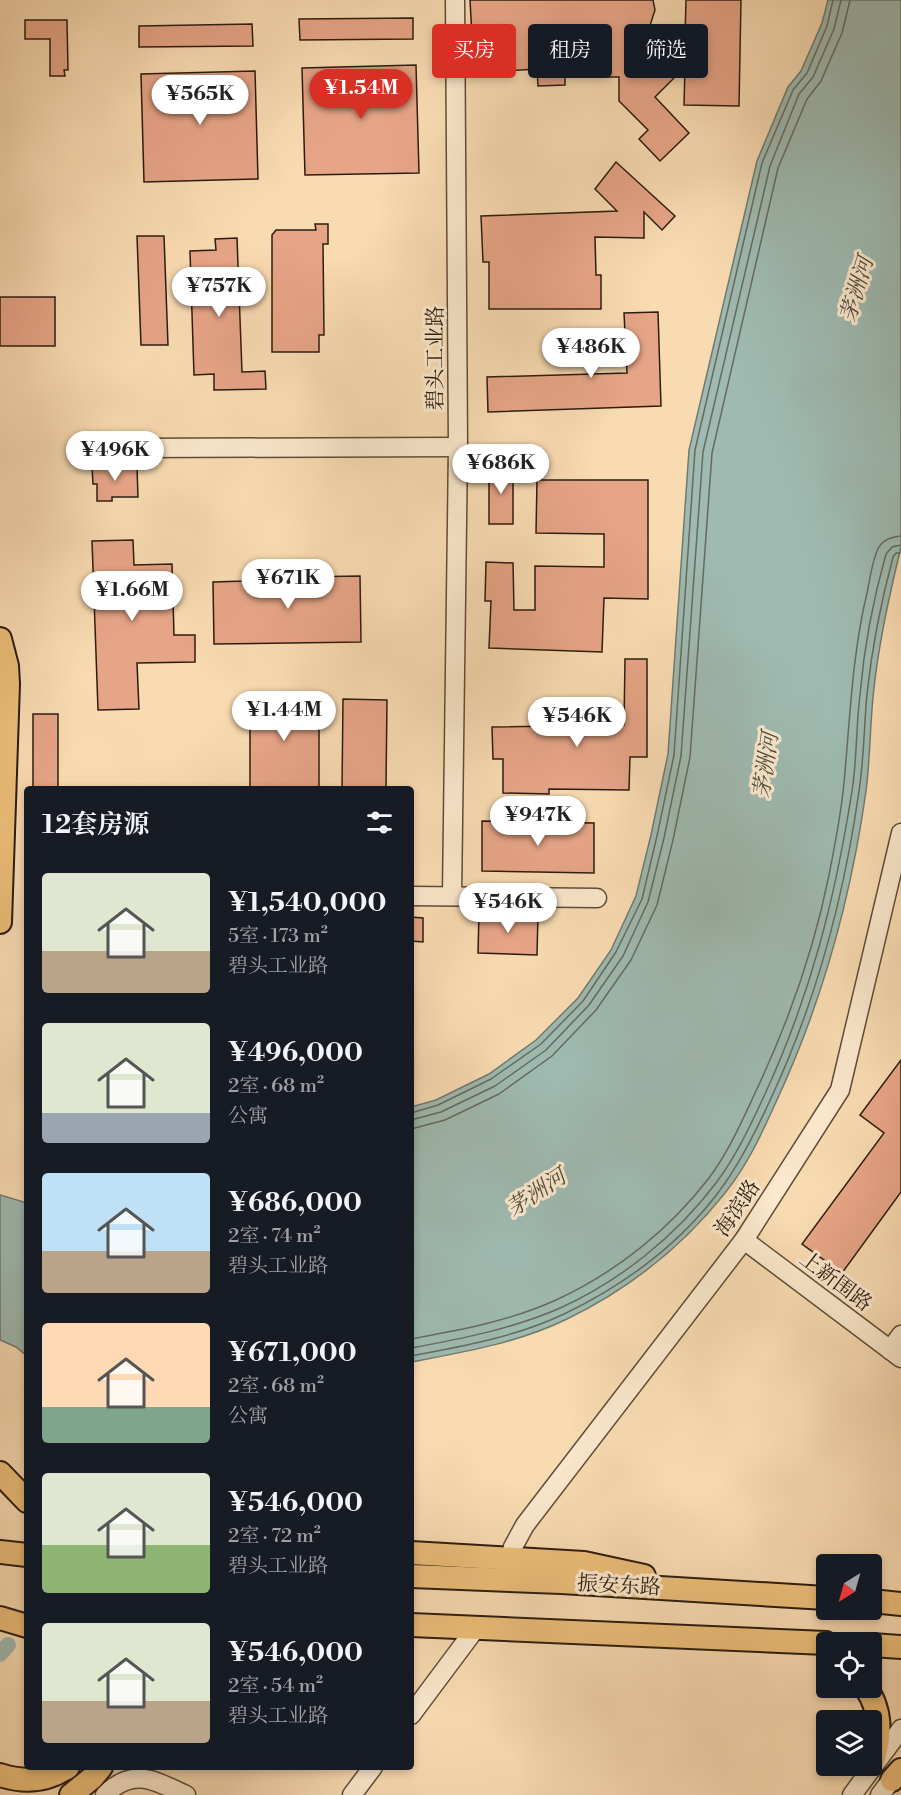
<!DOCTYPE html>
<html lang="zh">
<head>
<meta charset="utf-8">
<style>
  :root { --surface:#171b24; --page:#20242c; --text:#f1f3f6; --muted:#9ea1a6; --accent:#d93025 }
  body { margin:0; font-family:"Libre Bodoni","Noto Serif SC",serif; background:var(--page); color:var(--text); height:100vh; display:flex; flex-direction:column; font-size:22px; white-space:nowrap }
  * { box-sizing:border-box; margin:0 }
  p { font-size:20px; color:var(--muted) }
  .icon { flex:none; width:33px; height:33px; fill:none; stroke:currentColor; stroke-width:2; stroke-linecap:round; stroke-linejoin:round }
  .map { position:relative; flex:1; overflow:hidden }
  .details { position:absolute; left:24px; top:786px; width:390px; height:984px; display:flex; flex-direction:column; background:var(--surface); border-radius:6px; box-shadow:0 3px 9px #0003 }
  .details>* { flex:none }
  .guide { position:absolute; left:432px; top:24px; width:378px; height:54px; display:flex; gap:12px }
  .needle { width:39px; rotate:217deg }
  .tools { position:absolute; left:816px; top:1554px; display:grid; gap:12px }
  .tools a { display:grid; place-items:center; width:66px; height:66px; border-radius:6px; background:var(--surface); box-shadow:0 3px 9px #0003; font-size:30px }
  .price { position:absolute; translate:-50% -51px; padding:0 14px; border-radius:21px; background:#fff; color:#222; font-size:20px; line-height:39px; filter:drop-shadow(0 2px 3px #0008) }
  .price::after { content:''; position:absolute; left:50%; top:36px; width:18px; height:14px; margin-left:-9px; background:inherit; clip-path:polygon(0 0,100% 0,50% 100%) }
  .price.current { background:var(--accent); color:#fff }
  ul { padding:0; list-style:none }
  li { display:flex; align-items:center; gap:18px; height:150px; padding:0 18px }
  li span { display:grid; place-items:center; flex:none; width:168px; height:120px; border-radius:6px; color:#555 }
  li>.icon { margin-inline-start:auto }
  span .icon { width:72px; height:72px; fill:#fffc; stroke-width:1 }
  li b { font-size:26px }
  h2 { display:flex; justify-content:space-between; align-items:center; height:72px; padding:0 18px; font-size:26px }
  .pill { padding:0 21px; border-radius:6px; background:var(--surface); box-shadow:0 3px 9px #0003; font-size:21px; line-height:54px }
  .pill.current { background:var(--accent); color:#fff }
  .map>svg:first-child { display:block }
  .water { fill:#9ebab1; stroke:#707b70; stroke-width:1.5 }
  .lines { fill:none; stroke-linecap:round; stroke-linejoin:round }
  .shore { stroke:#656b60; stroke-width:1.5 }
  .canal { stroke:#9ebab1; stroke-width:16 }
  .building { fill:#e7a587; stroke:#2c1c0f; stroke-width:1.5 }
  .minor-casing { stroke:#5f4c38; stroke-width:21 }
  .major-casing { stroke:#2c1c0f; stroke-width:26 }
  .minor { stroke:#fbe8cd; stroke-width:18 }
  .major { stroke:#ecbe79; stroke-width:22 }
  .labels { text-anchor:middle; stroke-width:6; stroke-linejoin:round; paint-order:stroke }
  .street-label { font-size:21px; fill:#2c1c0f; stroke:#fbe8cd }
  .water-label { font-size:22px; font-style:italic; fill:#4e4b40; stroke:#fbe8cd }
</style>
</head>
<body>
<div class="map">
<svg width="901" height="1795" viewBox="0 0 901 1795">
  <rect width="100%" height="100%" fill="#f9dbb2"/>
  <filter id="stains"><feTurbulence type="fractalNoise" baseFrequency=".00333" numOctaves="4"/><feColorMatrix values="0 0 0 0 .2 0 0 0 0 .09 0 0 0 0 .02 0 0 0 .5 -.17"/></filter>
  <radialGradient id="worn" r=".72"><stop offset=".6" stop-color="#630" stop-opacity="0"/><stop offset="1" stop-color="#630" stop-opacity=".3"/></radialGradient>
  <g class="water">
    <path d="M828 0H901V547C889 597 878 646 873 697 870 728 870 760 866 791 851 898 822 1003 776 1102 762 1133 747 1166 725 1193 682 1247 629 1289 567 1319 518 1343 464 1352 411 1362V1107L436 1100 489 1074 536 1040 578 998 611 950 636 896 651 835 668 754 689 450 757 161 788 87 801 71 822 23Z"/>
    <path d="M0 1195 27 1203V1356L16 1347 0 1340Z"/>
  </g>
  <g class="lines">
    <g class="shore">
      <path d="M411 1113 438 1105 491 1079 541 1044 583 1001 616 952 642 899 657 836 674 755 695 450 762 163 793 90 807 73 827 26 833 0"/>
      <path d="M411 1120 441 1112 495 1086 546 1050 589 1005 623 956 648 902 664 838 681 756 703 452 770 166 799 94 813 77 834 29 841 0"/>
      <path d="M411 1129 445 1120 499 1094 552 1056 596 1010 631 960 657 905 673 840 690 757 712 453 778 168 807 99 821 81 842 33 850 0"/>
      <path d="M411 1339C460 1330 510 1321 556 1300 615 1273 669 1230 709 1178 729 1151 742 1121 756 1091 788 1023 814 950 829 875 835 845 841 814 844 783 850 719 852 655 867 593 870 579 872 560 879 547 884 539 892 537 901 536"/>
      <path d="M411 1348C461 1339 511 1329 558 1309 619 1282 676 1236 716 1183 737 1155 751 1124 765 1094 811 994 835 899 852 791 857 759 856 727 860 695 864 647 873 600 886 554L892 547 901 545"/>
      <path d="M411 1356C463 1346 516 1337 564 1314 625 1285 683 1242 723 1186 743 1158 758 1127 772 1096 817 999 844 897 859 791 864 759 864 726 867 694 872 647 881 602 893 557L896 553H901"/>
    </g>
    <path class="canal" d="M0 1654 8 1645"/>
  </g>
  <g class="building">
    <path d="M470 0H653L655 10 646 38H685L686 0H741L739 106 684 105 685 67 655 97 689 133 660 161 639 139 648 130 619 101V77H565V85L538 86 537 69 474 73Z"/>
    <path d="M413 18V39L300 40 299 19Z"/>
    <path d="M25 20H67L68 70H64L65 76H50V39H25Z"/>
    <path d="M252 24 253 46 139 47V26Z"/>
    <path d="M416 65 419 173 305 175 302 68Z"/>
    <path d="M255 71 258 179 144 182 141 74Z"/>
    <path d="M616 162 675 216 662 230 644 212V238L595 237 596 275H601V309H489V262H483L481 216 617 211 595 189Z"/>
    <path d="M315 224H328V244H323L324 335H319V352H272V235L276 230H316Z"/>
    <path d="M137 236H164L168 345H141Z"/>
    <path d="M237 238 242 372 265 371 266 389 214 390V374L194 375 190 251 216 250 215 239Z"/>
    <rect x="0" y="297" width="55" height="49"/>
    <path d="M658 312 661 406 488 412 487 377 627 373 624 313Z"/>
    <rect x="489" y="466" width="24" height="58"/>
    <path d="M92 467H137L138 497H112V501H97V484H93Z"/>
    <path d="M537 480H648V599L604 598 602 652 489 648 491 601H485L486 562 513 563 514 610H535V566L604 567V534L536 533Z"/>
    <path d="M133 540 134 565 172 564 174 635H195V662L137 663 139 709 98 710 92 541Z"/>
    <path d="M360 576 361 642 214 644 213 582 245 581V578Z"/>
    <path d="M625 659H647V757H630L629 790 549 789V794L503 793V759H493L492 727 624 725Z"/>
    <rect x="250" y="694" width="69" height="95"/>
    <path d="M343 699 387 700 386 789H342Z"/>
    <rect x="33" y="714" width="25" height="75"/>
    <path d="M482 821 594 823V873L482 871Z"/>
    <path d="M479 913 538 915 537 955 478 953Z"/>
    <path d="M411 917 423 918V942L411 941Z"/>
    <path d="M901 1060V1192L842 1273 802 1244 884 1133 860 1115Z"/>
  </g>
  <g class="lines">
    <defs>
      <g id="minor">
        <path d="M133 448 458 447"/>
        <path d="M411 896 597 898"/>
        <path d="M452 896 458 447 455 0"/>
        <path d="M744 1240 901 1358"/>
        <path d="M890 1350 901 1335"/>
        <path d="M510 1559 513 1547 525 1525 744 1240 840 1090 901 833"/>
        <path d="M411 1715 476 1628"/>
        <path d="M105 1795C133 1766 155 1781 186 1795"/>
        <path d="M352 1795 373 1767"/>
        <path d="M852 1795 901 1729"/>
        <path d="M880 1795 899 1770"/>
      </g>
      <g id="major">
        <path d="M0 639 7 666 8 684 0 922"/>
        <path d="M0 1473 27 1501"/>
        <path d="M0 1552 27 1555"/>
        <path d="M411 1553 584 1563 644 1576"/>
        <path d="M411 1576 561 1582 826 1598"/>
        <path d="M872 1601 901 1604"/>
        <path d="M0 1618 27 1626"/>
        <path d="M411 1625 826 1643"/>
        <path d="M872 1645 901 1647"/>
        <path d="M866 1688C882 1711 881 1738 872 1764"/>
        <path d="M0 1775C24 1783 47 1781 68 1767"/>
        <path d="M892 1780 901 1770"/>
        <path d="M71 1795 92 1778 101 1767"/>
      </g>
    </defs>
    <use href="#minor" class="minor-casing"/>
    <use href="#major" class="major-casing"/>
    <use href="#minor" class="minor"/>
    <use href="#major" class="major"/>
  </g>
  <g class="labels">
    <g class="street-label">
      <text transform="translate(435 358) rotate(-90)" y="7">碧头工业路</text>
      <text transform="translate(737 1208) rotate(-56)" y="7">海滨路</text>
      <text transform="translate(836 1281) rotate(37)" y="7">上新围路</text>
      <text transform="translate(619 1585) rotate(3)" y="7">振安东路</text>
    </g>
    <g class="water-label">
      <text transform="translate(856 289) rotate(-73)" y="8">茅洲河</text>
      <text transform="translate(765 765) rotate(-82)" y="8">茅洲河</text>
      <text transform="translate(536 1192) rotate(-34)" y="8">茅洲河</text>
    </g>
  </g>
  <rect width="100%" height="100%" filter="url(#stains)"/>
  <rect width="100%" height="100%" fill="url(#worn)"/>
</svg>
<div class="tools">
<a><svg class="needle" viewBox="-14 -14 28 28"><path d="M0-13l5 13h-10z" fill="#e53935"/><path d="M0 13l5-13h-10z" fill="#9ea1a6"/></svg></a>
<a><svg class="icon" aria-label="locate" viewBox="0 0 24 24"><circle cx="12" cy="12" r="6"/><path d="M12 2v4M12 18v4M2 12h4M18 12h4"/></svg></a>
<a><svg class="icon" aria-label="layers" viewBox="0 0 24 24"><path d="M12 4l9 5-9 5-9-5zM3 14l9 5 9-5"/></svg></a>
</div>
<b class="price current" style="left:361px;top:120px">¥1.54M</b>
<b class="price" style="left:200px;top:126px">¥565K</b>
<b class="price" style="left:219px;top:318px">¥757K</b>
<b class="price" style="left:591px;top:379px">¥486K</b>
<b class="price" style="left:115px;top:482px">¥496K</b>
<b class="price" style="left:501px;top:495px">¥686K</b>
<b class="price" style="left:288px;top:610px">¥671K</b>
<b class="price" style="left:132px;top:622px">¥1.66M</b>
<b class="price" style="left:284px;top:742px">¥1.44M</b>
<b class="price" style="left:577px;top:748px">¥546K</b>
<b class="price" style="left:538px;top:847px">¥947K</b>
<b class="price" style="left:508px;top:934px">¥546K</b>
<div class="guide">
<a class="pill current">买房</a>
<a class="pill">租房</a>
<a class="pill">筛选</a>
</div>
<section class="details">
<h2>12套房源<svg class="icon" aria-label="filters" viewBox="0 0 24 24"><path d="M4 7h16M4 17h16"/><circle cx="9" cy="7" r="2"/><circle cx="15" cy="17" r="2"/></svg></h2>
<ul>
<li><span style="background:linear-gradient(#dfe7d0 65%,#b9a48a 0)"><svg class="icon" aria-label="home" viewBox="0 0 24 24"><path d="M3 11l9-7 9 7M6 9v11h12V9"/></svg></span><div><b>¥1,540,000</b><p>5室 · 173 m²</p><p>碧头工业路</p></div></li>
<li><span style="background:linear-gradient(#dfe7d0 75%,#9aa5b1 0)"><svg class="icon" aria-label="home" viewBox="0 0 24 24"><path d="M3 11l9-7 9 7M6 9v11h12V9"/></svg></span><div><b>¥496,000</b><p>2室 · 68 m²</p><p>公寓</p></div></li>
<li><span style="background:linear-gradient(#bfe0f5 65%,#b9a48a 0)"><svg class="icon" aria-label="home" viewBox="0 0 24 24"><path d="M3 11l9-7 9 7M6 9v11h12V9"/></svg></span><div><b>¥686,000</b><p>2室 · 74 m²</p><p>碧头工业路</p></div></li>
<li><span style="background:linear-gradient(#ffd9b3 70%,#7fa58c 0)"><svg class="icon" aria-label="home" viewBox="0 0 24 24"><path d="M3 11l9-7 9 7M6 9v11h12V9"/></svg></span><div><b>¥671,000</b><p>2室 · 68 m²</p><p>公寓</p></div></li>
<li><span style="background:linear-gradient(#dfe7d0 60%,#8fb573 0)"><svg class="icon" aria-label="home" viewBox="0 0 24 24"><path d="M3 11l9-7 9 7M6 9v11h12V9"/></svg></span><div><b>¥546,000</b><p>2室 · 72 m²</p><p>碧头工业路</p></div></li>
<li><span style="background:linear-gradient(#dfe7d0 65%,#b9a48a 0)"><svg class="icon" aria-label="home" viewBox="0 0 24 24"><path d="M3 11l9-7 9 7M6 9v11h12V9"/></svg></span><div><b>¥546,000</b><p>2室 · 54 m²</p><p>碧头工业路</p></div></li>
</ul>
</section>
</div>
</body>
</html>
